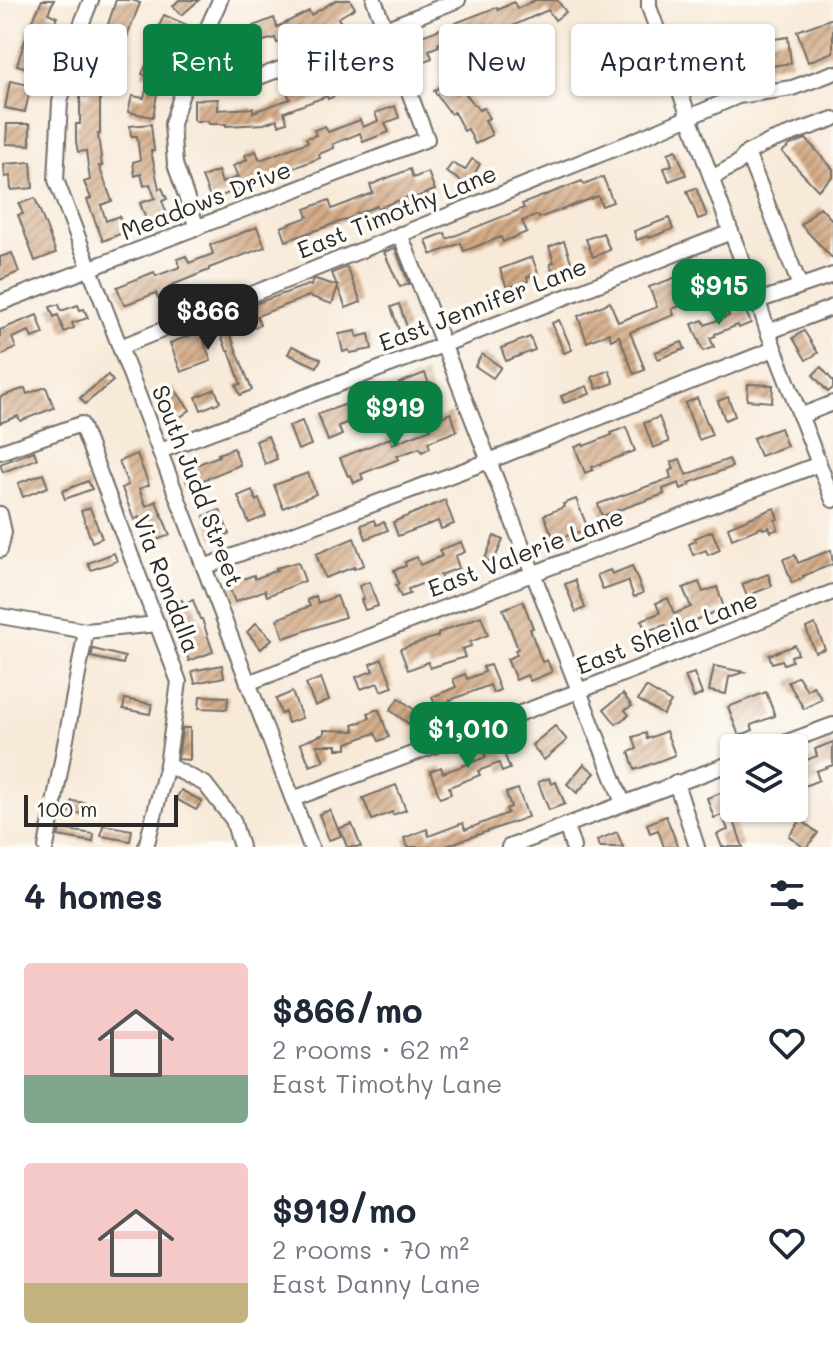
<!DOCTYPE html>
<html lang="en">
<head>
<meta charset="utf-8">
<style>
  :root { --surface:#fff; --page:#f6f6f7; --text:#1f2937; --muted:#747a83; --accent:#0b8043 }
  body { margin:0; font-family:Mali,sans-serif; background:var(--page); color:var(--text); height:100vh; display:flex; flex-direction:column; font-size:30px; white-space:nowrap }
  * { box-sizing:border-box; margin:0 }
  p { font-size:26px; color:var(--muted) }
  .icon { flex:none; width:44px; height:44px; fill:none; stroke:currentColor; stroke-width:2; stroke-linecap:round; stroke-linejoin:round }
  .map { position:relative; height:847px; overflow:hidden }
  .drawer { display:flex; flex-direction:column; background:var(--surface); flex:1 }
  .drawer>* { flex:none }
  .hud { position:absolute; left:24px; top:24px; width:786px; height:72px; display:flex; gap:16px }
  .tools { position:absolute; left:720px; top:734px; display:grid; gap:16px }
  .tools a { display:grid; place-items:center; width:88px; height:88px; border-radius:8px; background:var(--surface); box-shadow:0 2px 6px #0004; font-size:40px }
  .scale { position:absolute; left:24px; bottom:20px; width:154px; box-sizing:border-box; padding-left:8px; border:4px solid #2b2b2b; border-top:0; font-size:22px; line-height:28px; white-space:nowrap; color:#2b2b2b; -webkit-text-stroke:6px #fdfcf7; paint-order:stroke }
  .price { position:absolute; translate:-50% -68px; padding:0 18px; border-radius:16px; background:var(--accent); color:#fff; font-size:26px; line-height:52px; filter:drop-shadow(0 2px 4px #0008) }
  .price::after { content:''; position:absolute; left:50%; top:48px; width:24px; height:18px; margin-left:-12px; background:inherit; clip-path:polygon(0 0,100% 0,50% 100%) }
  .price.active { background:#222; color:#fff }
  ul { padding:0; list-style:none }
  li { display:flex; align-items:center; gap:24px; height:200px; padding:0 24px }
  li span { display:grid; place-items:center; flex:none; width:224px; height:160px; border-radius:8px; color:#555 }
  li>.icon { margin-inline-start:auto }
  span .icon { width:96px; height:96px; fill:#fffc; stroke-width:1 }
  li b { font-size:34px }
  h2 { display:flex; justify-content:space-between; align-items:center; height:96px; padding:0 24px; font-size:34px }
  .pill { padding:0 28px; border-radius:8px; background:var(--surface); box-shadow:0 2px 6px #0004; font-size:28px; line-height:72px }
  .pill.active { background:var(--accent); color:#fff }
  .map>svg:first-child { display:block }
  .building { fill:url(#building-hatch) }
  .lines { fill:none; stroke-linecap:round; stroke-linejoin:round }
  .minor-casing { stroke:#736e68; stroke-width:18 }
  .minor { stroke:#fff; stroke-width:14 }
  .labels { text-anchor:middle; stroke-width:7; stroke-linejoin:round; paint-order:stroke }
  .street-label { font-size:24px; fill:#2b2b2b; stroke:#fdfcf7 }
</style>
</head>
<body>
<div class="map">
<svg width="833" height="847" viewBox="0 0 833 847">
  <defs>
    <pattern id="building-hatch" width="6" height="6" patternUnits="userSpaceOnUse" patternTransform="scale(2)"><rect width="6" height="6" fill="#d3ab87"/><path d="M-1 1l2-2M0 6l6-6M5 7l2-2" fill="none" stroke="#ab8b6f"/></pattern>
  </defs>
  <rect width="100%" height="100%" fill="#fdfcf7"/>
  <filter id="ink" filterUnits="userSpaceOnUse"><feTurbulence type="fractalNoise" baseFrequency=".0125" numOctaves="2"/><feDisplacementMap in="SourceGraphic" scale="16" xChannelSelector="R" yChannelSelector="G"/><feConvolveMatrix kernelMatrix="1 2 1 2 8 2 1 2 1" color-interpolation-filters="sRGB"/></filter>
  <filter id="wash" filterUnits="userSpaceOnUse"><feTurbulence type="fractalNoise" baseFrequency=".006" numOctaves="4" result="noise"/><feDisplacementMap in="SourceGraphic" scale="32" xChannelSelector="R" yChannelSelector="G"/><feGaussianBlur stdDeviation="1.8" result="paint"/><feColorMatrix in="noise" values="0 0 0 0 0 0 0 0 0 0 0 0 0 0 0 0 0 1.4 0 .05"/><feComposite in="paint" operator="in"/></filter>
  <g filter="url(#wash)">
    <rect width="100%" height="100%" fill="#f8ead9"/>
    <g id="blocks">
      <g class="building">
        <path d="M42 0H54L48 13 57 17 44 48 38 71 17 65 28 31Z"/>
        <path d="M116 0H132L140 3 124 44 126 45 119 65 105 60 103 65 91 60 95 50 99 52Z"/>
        <path d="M179 0H199L182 15 173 6Z"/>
        <path d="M336 0H350L355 8 338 18 340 21 331 26 330 24 314 33 310 26 277 43 275 38 259 42 253 26 274 18 277 27 309 11 311 15Z"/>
        <path d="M535 0H557L566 12 555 20 548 10 490 36 485 24 468 31 471 39 459 44 456 37 438 44 439 46 429 50 432 58 422 62 414 39 497 7 498 10 514 2 517 9Z"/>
        <path d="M164 15 187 25 158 88 153 117 128 112 132 96 144 98 149 77 142 74 156 43 152 42Z"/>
        <path d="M833 18V52L808 62 797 31Z"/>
        <path d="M231 28 250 35 243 57 224 51Z"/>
        <path d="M720 36 722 47 788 37 791 63 728 73 729 77 711 81 702 40Z"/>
        <path d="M374 56 382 76 328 99 327 96 284 112 287 122 279 125 277 119 264 124 226 126V124H209L208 121H194V100L218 99V110L253 108V112L290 99 286 90 328 74 329 77 353 68 352 64Z"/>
        <path d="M85 74 104 78 100 99V134H98L102 166H99L112 201 101 205 106 221 119 216 125 232 103 241 87 200 91 198 84 182 90 180 86 151 78 152 76 142V124H80V95L89 97 91 88 82 85Z"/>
        <path d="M10 81 34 86 32 95 29 94 25 112 5 108Z"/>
        <path d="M447 81 457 94 462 89 479 110 484 108 489 118 485 120 492 135 475 144 468 129 464 131 454 112 451 114 434 91Z"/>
        <path d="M395 106 399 118 385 123 389 132 363 142 360 133 333 144 334 148 319 154 320 158 211 200 202 177 218 171 222 183 238 177 233 166 247 160 245 155 256 151 260 160 308 142 306 138 316 135 314 130 325 126 328 132 360 120 363 127 378 121 375 113Z"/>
        <path d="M7 124H30V145L6 144Z"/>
        <path d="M151 124 154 151H151L159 189 162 188 167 199 162 201 168 216 148 225 140 203 155 198 150 184 144 186 141 174 135 176 133 162 140 160 137 136H131L130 126Z"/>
        <path d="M806 139 833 169V176L818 190 782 152 790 145Z"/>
        <path d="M676 150 686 175 669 181 664 168 672 165 668 153Z"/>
        <path d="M472 159 480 164 468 185 446 172 452 163 465 170Z"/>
        <path d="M31 162 33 188 11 190 10 176 5 177 4 164Z"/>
        <path d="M410 169 413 178 428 172 435 190 409 200 408 197 378 208 377 206 356 214V216L286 241 281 227 308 217 305 209 329 200 332 209 373 193 370 185Z"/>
        <path d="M603 177 613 202 602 206 598 196 539 218 538 215 522 221 527 232 503 242 501 237 464 251 461 243 431 255 426 240 445 233 447 239 524 208 522 204 582 181 584 185Z"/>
        <path d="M696 188 707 216 698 219 687 191Z"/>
        <path d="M35 198 56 253 35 261 18 215 23 214 19 204Z"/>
        <path d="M820 207 833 221V259L801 225Z"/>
        <path d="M669 218 673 229 649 238 648 236 637 240 634 231Z"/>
        <path d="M257 227 265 247 209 268V270L170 286 173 292 158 298 156 293 124 305 117 287 154 272 156 276 180 267 177 259 186 256 189 263 213 254 210 245Z"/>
        <path d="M603 233 610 250 593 257 586 239Z"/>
        <path d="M564 241 573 267 554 274 550 264 554 262 549 247Z"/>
        <path d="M395 248 409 284 400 287 384 252Z"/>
        <path d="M12 253 19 272 0 280V257Z"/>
        <path d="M532 257 538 273 527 277 528 281 507 288 500 269Z"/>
        <path d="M718 261 728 289 714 294 708 281 705 282 700 268Z"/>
        <path d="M347 267 361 302 346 308 332 273Z"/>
        <path d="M685 274 695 300 672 309 674 315 630 332 645 370 634 374 619 336 611 340 609 333 587 342 578 316 610 302 618 322 639 314 657 307 649 287Z"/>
        <path d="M315 279 338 286 332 304 309 296 257 316 260 325 248 330 240 309 308 285 311 286 312 281Z"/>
        <path d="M59 304 61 311 78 305 80 310 84 309 88 318 72 323 74 328 64 332 58 315 54 317 50 307Z"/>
        <path d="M399 304 408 330 400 333 391 307Z"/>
        <path d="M735 308 737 313 745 310 751 323 739 328 738 325 715 334V336L710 338 714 347 703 351 692 324 703 320 705 325 729 316 727 311Z"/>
        <path d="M37 315 44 334 32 338 29 331 12 338 16 348 0 356V330Z"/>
        <path d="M222 319 224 325 226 324 252 390 240 395 236 385 241 384 229 351H227L221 335 204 341 211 361 181 372 170 343 212 327 210 324Z"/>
        <path d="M559 320 572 350 564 353 552 323Z"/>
        <path d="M356 331 357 337 369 334 372 349 350 353 349 350 343 352 339 334Z"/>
        <path d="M804 331 818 353 806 360 793 338Z"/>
        <path d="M530 337 535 350 506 361 501 348Z"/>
        <path d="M682 342 685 349 658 359 655 352Z"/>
        <path d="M292 346 321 359 317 367 288 354Z"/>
        <path d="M482 354 501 367 493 378 475 366Z"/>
        <path d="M821 367 833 381V388L828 392 813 375Z"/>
        <path d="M609 370 614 383 597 389 592 377Z"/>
        <path d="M425 373 435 401 384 421V423L373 427 368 415 338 426 342 435 328 441 318 414 384 391V389Z"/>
        <path d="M108 375 113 381 85 404 80 398Z"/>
        <path d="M748 384 773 385 772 402 747 400Z"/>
        <path d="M587 386 590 394 564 403 561 396Z"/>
        <path d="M46 387 54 408 20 421 18 416 0 423V397L25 388 27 394Z"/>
        <path d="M173 387 190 410 179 418 163 395Z"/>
        <path d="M215 389 220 402 201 410 196 397Z"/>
        <path d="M728 397 735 416 725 420 718 401Z"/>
        <path d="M697 398 712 435 699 440 685 403Z"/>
        <path d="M451 413 457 431 428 442 430 448 422 452 420 448 397 456 399 459 361 474 363 479 354 483 351 475 348 476 340 458 390 438 392 444 431 429 428 422Z"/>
        <path d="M659 417 669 442 653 448 644 423Z"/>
        <path d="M302 421 311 445 298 450 289 426Z"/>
        <path d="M626 427 635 451 592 467 593 470 585 473 575 447 583 444 584 446 612 435 611 433Z"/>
        <path d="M780 428 787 446 760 456 753 438Z"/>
        <path d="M268 436 277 459 265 464 256 441Z"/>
        <path d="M234 448 240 465 188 486 183 470 219 456 218 454Z"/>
        <path d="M34 451 37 459 3 472 0 464Z"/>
        <path d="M137 454 149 485 139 489 146 506 156 501 170 535 149 543 139 517 134 520 122 488 128 485 119 461Z"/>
        <path d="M680 459 686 475 729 459 732 467 689 483 690 485 681 489 679 483 663 489 664 494 602 516 598 504 671 478 669 471 674 469 671 462Z"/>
        <path d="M308 473 316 494 283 508 274 485Z"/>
        <path d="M43 474 48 487 23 497 18 483Z"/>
        <path d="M88 481 92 489 65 499 62 491Z"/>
        <path d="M252 490 256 501 259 499 266 516 249 523 238 496Z"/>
        <path d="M576 499 588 529 554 540 544 515 564 507 563 504Z"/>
        <path d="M445 500 454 524 441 529 438 521 398 536 393 522Z"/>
        <path d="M90 508 102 538 92 542 81 511Z"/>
        <path d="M774 508 778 519 775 520 778 529 771 532 769 527 763 529 762 527 732 539 728 527Z"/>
        <path d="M220 510 229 534 214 540 204 516Z"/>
        <path d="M374 520 376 525 384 522 388 530 366 539 361 525Z"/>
        <path d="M712 531 720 550 708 555 706 550 693 555 689 544 696 541 695 538Z"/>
        <path d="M494 536 503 540 493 563 485 559Z"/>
        <path d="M354 538 364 565 354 569V567L325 578 316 554Z"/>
        <path d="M461 542 465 552 455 556 459 568 440 575 446 590 437 593 432 580 408 589 410 594 401 597 396 585 399 584 394 570 406 566 405 562 417 557 420 565 442 556 439 550Z"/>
        <path d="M831 550 833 564 803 576 804 578 792 583 783 559 795 555 798 563Z"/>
        <path d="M114 553 117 561 91 570 88 563Z"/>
        <path d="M298 562 305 581 267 596 265 590 235 602 229 587 238 583 237 581 254 575 255 579 277 570 276 568Z"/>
        <path d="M632 566 643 593 634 597 628 581 603 590 597 575 610 570 612 574Z"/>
        <path d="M768 574 772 586 747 596 742 584Z"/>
        <path d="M575 580 585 608 576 612 565 584Z"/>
        <path d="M369 582 378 606 365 610 361 600 364 599 359 586Z"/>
        <path d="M699 582 703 592 717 587 724 608 679 627 681 633 670 638 665 625 646 631 641 620 660 613 656 603 668 598 674 614 691 607 683 588Z"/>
        <path d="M316 596 318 603 337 596 345 617 284 638 277 619 310 606 307 600Z"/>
        <path d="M182 600 183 604 193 600 200 619H202L213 652 189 661 182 641 180 642 176 634 184 631 176 612 170 615 167 605Z"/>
        <path d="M523 601 533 628 530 629 542 662 547 660 552 672 530 681 527 675 516 680 507 659 517 655 515 650 518 649 503 609Z"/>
        <path d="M481 616 488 635 470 642 471 646 462 649 465 657 430 668 428 662 408 670 400 649 438 636V633Z"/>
        <path d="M256 623 272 639 261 649 247 632Z"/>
        <path d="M815 624 825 649 815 652 806 628Z"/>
        <path d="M795 645 798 654 791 656 792 661 784 664 782 660 772 663 769 655Z"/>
        <path d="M93 649 125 657 123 664 91 657Z"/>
        <path d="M382 659 393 687 381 691 378 683 361 689 356 677 373 671 370 664Z"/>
        <path d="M222 665 224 677 195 683 192 671Z"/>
        <path d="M490 665 500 690 493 693 490 685 450 700 453 707 438 712 432 697 456 687 453 679 465 674 467 679 485 672 483 667Z"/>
        <path d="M714 666 744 672 729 677 726 694 709 691Z"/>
        <path d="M694 673 702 694 694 698 685 676Z"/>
        <path d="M798 676 807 690 813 686 822 699 804 709 788 682Z"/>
        <path d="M321 678 329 700 315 706 306 684Z"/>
        <path d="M646 687 671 702 663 715 638 700Z"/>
        <path d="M292 692 302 718 288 723 285 712 281 714 276 699Z"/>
        <path d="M766 692 775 716 751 725 753 730 739 736 728 707Z"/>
        <path d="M623 694 632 706 625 710 629 715 616 724 604 709Z"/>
        <path d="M200 696 228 697 227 709 199 708Z"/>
        <path d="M399 698 422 716 413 727 390 710Z"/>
        <path d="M125 699 152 704 150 714 123 709Z"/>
        <path d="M375 710H379L389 737 379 741 375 733 347 743V749H337V745H317L324 761 310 766 301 744H299L324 734V730L355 731 353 725 370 718 368 713Z"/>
        <path d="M555 726 567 740 544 760 532 745Z"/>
        <path d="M182 728H190V760L178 759Z"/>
        <path d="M666 731 675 755 635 770 629 752 637 749 633 737 646 733 647 739Z"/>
        <path d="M500 742 510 769 502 772 499 763 478 771 480 775 449 787 451 794 440 798 430 771 441 767 443 773 486 757 484 753 494 749 492 745Z"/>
        <path d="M833 742V765L816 771 819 780 798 789 794 779V765L817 756 815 749Z"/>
        <path d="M584 764 595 773 577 793 567 784Z"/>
        <path d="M549 778 551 784 556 782 565 804 549 810 538 782Z"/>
        <path d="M396 785 406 810 393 815 392 812 372 820 363 798Z"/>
        <path d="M518 789 528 817 443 847H408L404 838 427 829 429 836 463 823 465 830 508 813 506 809 511 807 506 793Z"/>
        <path d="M181 790 202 801 196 810 176 799Z"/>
        <path d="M728 790 731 798 734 797V808H740L743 815 733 818 743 847H722L717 834 728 830 722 815 714 818 707 798Z"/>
        <path d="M72 801 93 804 91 815 70 812Z"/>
        <path d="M330 810 341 836 329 840 319 814Z"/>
        <path d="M666 816 674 836 677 847H664L658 830 650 833 647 824Z"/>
        <path d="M801 820 818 833 807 847H803L789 836Z"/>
        <path d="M352 824 361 847H347L340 828Z"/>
        <path d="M103 825 132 830 130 841 101 836Z"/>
        <path d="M60 829 94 834 93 842 58 836Z"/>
        <path d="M617 832 623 847H599L597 840Z"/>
      </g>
    </g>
  </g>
  <g filter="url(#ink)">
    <use href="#blocks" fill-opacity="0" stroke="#736e68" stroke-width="2"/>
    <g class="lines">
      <defs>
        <g id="minor">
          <path d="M91 0 81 25 60 102 56 180 311 847"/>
          <path d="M649 0V7L731 232 758 301 768 332 833 500"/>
          <path d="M192 63 237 78 259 77 385 29 458 0"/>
          <path d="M747 153 800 286"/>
          <path d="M712 178 738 163 747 153 771 141 833 119"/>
          <path d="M197 228 175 164 172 124 192 63 220 0"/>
          <path d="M400 234 623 803"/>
          <path d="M758 301 833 275"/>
          <path d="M0 303 427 139 374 0"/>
          <path d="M768 332 833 307"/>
          <path d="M120 347 631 142 738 96 792 88 833 73"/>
          <path d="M800 416 833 403"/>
          <path d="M160 451 443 345 731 232"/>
          <path d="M0 452 81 424 179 682 167 765 146 847"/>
          <path d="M0 514 4 532 0 550"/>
          <path d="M204 567 489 461 774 349"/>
          <path d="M0 616 86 631 158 624"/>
          <path d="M248 683 819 464"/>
          <path d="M771 748 833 725"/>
          <path d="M167 765 205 784 233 820 241 847"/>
          <path d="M676 783 697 847"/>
          <path d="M293 799 579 691 833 592"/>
          <path d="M566 825 573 847"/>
          <path d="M46 847 86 631"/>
          <path d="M509 847 734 762"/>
        </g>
      </defs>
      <use href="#minor" class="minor-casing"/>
      <use href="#minor" class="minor"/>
    </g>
  </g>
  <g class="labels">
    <g class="street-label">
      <text transform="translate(206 201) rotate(-21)" y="8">Meadows Drive</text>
      <text transform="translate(397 212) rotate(-22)" y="8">East Timothy Lane</text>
      <text transform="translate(483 305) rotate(-21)" y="8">East Jennifer Lane</text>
      <text transform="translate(197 486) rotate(69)" y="8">South Judd Street</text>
      <text transform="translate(526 553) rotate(-21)" y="8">East Valerie Lane</text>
      <text transform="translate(166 584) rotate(69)" y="8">Via Rondalla</text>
      <text transform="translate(667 633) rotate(-21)" y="8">East Sheila Lane</text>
    </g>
  </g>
</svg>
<div class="tools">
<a><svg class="icon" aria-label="layers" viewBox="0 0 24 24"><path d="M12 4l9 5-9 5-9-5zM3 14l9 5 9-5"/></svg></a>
</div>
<div class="scale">100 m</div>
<b class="price" style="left:719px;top:327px">$915</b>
<b class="price active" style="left:208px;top:352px">$866</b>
<b class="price" style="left:395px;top:449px">$919</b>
<b class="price" style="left:468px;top:770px">$1,010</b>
<div class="hud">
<a class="pill">Buy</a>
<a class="pill active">Rent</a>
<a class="pill">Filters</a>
<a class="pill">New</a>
<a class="pill">Apartment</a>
</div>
</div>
<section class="drawer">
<h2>4 homes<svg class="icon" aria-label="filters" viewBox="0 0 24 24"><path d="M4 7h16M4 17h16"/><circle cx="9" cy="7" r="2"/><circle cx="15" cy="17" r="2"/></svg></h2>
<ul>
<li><span style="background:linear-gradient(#f6c9c9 70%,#7fa58c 0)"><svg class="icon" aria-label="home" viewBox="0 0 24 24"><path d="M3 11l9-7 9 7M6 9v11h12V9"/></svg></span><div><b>$866/mo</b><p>2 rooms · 62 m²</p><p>East Timothy Lane</p></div><svg class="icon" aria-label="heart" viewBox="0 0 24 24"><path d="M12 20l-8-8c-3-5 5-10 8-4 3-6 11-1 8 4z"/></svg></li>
<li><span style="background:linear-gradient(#f6c9c9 75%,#c2b280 0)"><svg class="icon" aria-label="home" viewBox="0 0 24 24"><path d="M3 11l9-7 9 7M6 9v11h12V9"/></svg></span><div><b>$919/mo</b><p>2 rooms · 70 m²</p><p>East Danny Lane</p></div><svg class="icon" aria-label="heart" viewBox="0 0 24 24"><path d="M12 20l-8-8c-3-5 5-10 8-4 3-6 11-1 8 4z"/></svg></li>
</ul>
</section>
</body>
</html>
